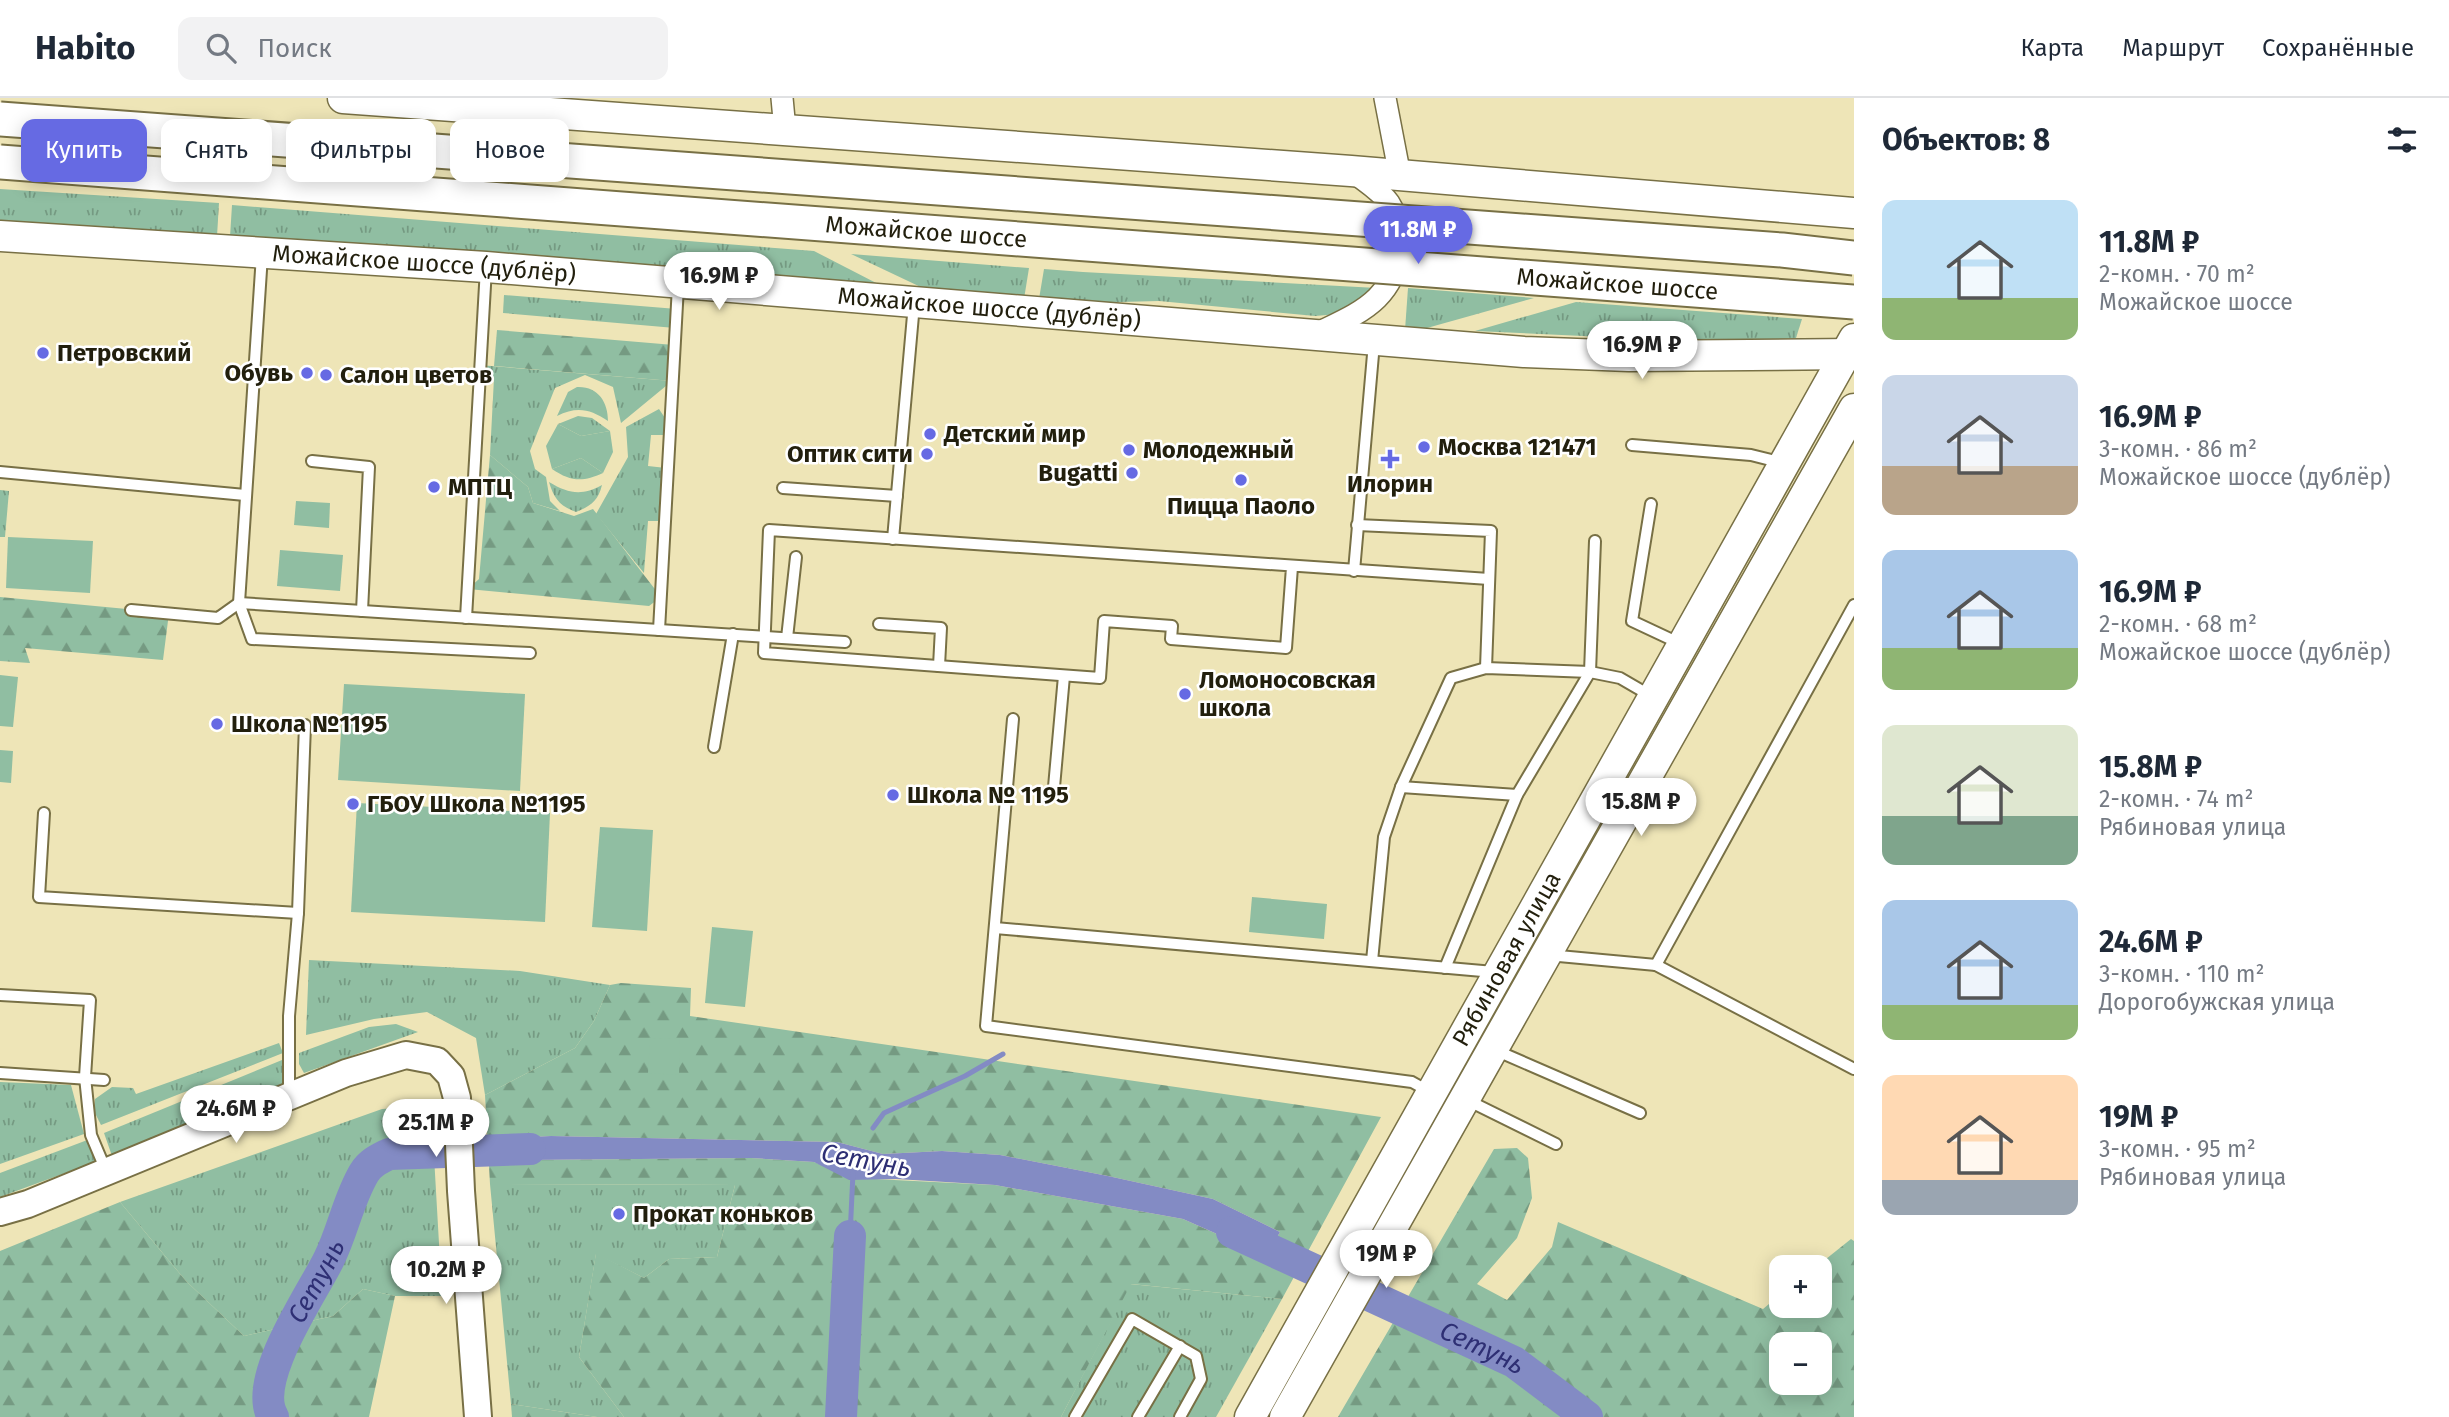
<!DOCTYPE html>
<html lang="ru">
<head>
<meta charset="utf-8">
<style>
  :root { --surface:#fff; --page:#f2f2f3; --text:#1f2937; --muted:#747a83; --line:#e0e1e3; --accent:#666ae3 }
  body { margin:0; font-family:"Fira Sans",sans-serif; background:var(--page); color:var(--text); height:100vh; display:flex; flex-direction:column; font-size:26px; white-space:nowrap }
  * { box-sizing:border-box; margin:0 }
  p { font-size:23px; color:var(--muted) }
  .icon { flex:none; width:38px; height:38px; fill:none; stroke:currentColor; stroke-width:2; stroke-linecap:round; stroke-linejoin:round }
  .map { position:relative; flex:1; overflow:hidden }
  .drawer { display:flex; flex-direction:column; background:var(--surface); width:595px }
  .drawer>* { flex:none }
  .hud { position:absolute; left:21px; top:21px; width:665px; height:63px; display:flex; gap:14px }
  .controls { position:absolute; left:1769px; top:1157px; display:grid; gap:14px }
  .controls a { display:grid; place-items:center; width:63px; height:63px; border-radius:14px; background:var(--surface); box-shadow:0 4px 18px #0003; font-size:35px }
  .price { position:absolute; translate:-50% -60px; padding:0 16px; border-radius:24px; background:#fff; color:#222; font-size:23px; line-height:46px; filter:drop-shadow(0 2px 4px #0008) }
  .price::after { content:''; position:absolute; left:50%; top:42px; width:21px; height:16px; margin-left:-10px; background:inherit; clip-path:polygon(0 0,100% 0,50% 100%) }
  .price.on { background:var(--accent); color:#fff }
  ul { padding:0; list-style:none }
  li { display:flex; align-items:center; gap:21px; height:175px; padding:0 28px }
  li span { display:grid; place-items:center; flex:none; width:196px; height:140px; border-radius:14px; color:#555 }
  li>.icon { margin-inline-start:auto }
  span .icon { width:84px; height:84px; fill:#fffc; stroke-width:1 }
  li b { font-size:30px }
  h2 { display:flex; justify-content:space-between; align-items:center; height:84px; padding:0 28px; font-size:30px }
  .tag { padding:0 24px; border-radius:14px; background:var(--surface); box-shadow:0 4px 18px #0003; font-size:24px; line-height:63px }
  .tag.on { background:var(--accent); color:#fff }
  header { display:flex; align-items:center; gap:42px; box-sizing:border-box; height:98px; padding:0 35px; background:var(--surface); border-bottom:2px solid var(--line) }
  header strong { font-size:33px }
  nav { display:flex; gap:38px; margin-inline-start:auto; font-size:24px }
  .search { width:490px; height:63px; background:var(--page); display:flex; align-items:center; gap:18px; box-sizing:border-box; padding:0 24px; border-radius:14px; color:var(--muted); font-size:26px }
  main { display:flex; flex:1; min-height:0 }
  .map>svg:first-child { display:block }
  .grass { fill:url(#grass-tufts) }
  .forest { fill:url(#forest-firs); fill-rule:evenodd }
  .green { fill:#90bea2 }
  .water { fill:#838bc4 }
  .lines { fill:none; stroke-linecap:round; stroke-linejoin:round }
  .stream { stroke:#838bc4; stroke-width:5 }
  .river { stroke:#838bc4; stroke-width:32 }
  .service-casing { stroke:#787045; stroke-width:14 }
  .minor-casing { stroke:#787045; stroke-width:24 }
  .tertiary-casing { stroke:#787045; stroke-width:30 }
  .secondary-casing { stroke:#787045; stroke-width:33 }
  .service { stroke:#fff; stroke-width:10 }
  .minor { stroke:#fff; stroke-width:21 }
  .tertiary { stroke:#fff; stroke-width:26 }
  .secondary { stroke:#fff; stroke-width:30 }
  .primary-bridge-casing { stroke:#787045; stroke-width:37; stroke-linecap:butt }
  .primary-bridge { stroke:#fff; stroke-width:33 }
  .poi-dot { fill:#666ae3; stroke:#fff; stroke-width:2.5 }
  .labels { text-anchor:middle; stroke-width:5; stroke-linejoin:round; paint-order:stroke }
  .street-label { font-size:24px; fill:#221f0d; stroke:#fff }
  .poi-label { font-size:24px; font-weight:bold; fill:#221f0d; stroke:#fff; text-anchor:start }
  .water-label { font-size:26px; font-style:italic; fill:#2e2f74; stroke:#fff }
</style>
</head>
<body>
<header>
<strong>Habito</strong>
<div class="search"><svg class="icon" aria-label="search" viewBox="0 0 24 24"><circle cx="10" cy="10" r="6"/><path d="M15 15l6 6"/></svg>Поиск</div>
<nav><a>Карта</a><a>Маршрут</a><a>Сохранённые</a></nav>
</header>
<main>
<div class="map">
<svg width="1854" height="1319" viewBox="0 0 1854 1319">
  <defs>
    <pattern id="grass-tufts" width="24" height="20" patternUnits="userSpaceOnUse" patternTransform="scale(1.75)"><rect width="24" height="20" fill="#90bea2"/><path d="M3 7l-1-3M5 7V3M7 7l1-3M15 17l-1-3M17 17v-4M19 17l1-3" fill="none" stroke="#759a82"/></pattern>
    <pattern id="forest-firs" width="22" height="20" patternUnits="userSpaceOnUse" patternTransform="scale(1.75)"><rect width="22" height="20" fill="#90bea2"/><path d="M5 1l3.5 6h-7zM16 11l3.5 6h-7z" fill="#759a82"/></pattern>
  </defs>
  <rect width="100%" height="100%" fill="#eee5b7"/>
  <g class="grass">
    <path d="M0 91 219 105 217 138 0 122Z"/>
    <path d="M232 107 814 153 882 188 230 139Z"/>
    <path d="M851 156 1029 170 1024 201 927 192Z"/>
    <path d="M1044 171 1083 174 1377 190 1338 216 1315 218 1159 203 1081 205 1039 201Z"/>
    <path d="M1408 190 1534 200 1427 230 1405 232Z"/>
    <path d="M504 197 677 211 675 230 503 215Z"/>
    <path d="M1576 204 1802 221 1796 240 1733 245 1475 233Z"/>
    <path d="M479 267 672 283 621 325 613 289 585 277 555 290 530 353 535 371 546 379 550 403 560 413 533 405 528 389 490 357 494 280Z"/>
    <path d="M577 289C598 288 608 304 608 323 590 311 577 308 557 318L568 294Z"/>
    <path d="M659 311 667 323V337H651L648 368 666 370 663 423H648L644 475 596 416 628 359 626 329Z"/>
    <path d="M578 318 592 320 610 333 581 338 558 326Z"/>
    <path d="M581 360 603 375C583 384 571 384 552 371Z"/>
    <path d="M549 384C569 396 582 398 602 387 598 403 591 408 576 414 560 408 554 401 549 384Z"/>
    <path d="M0 392 9 393 5 439H0Z"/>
    <path d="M309 862 520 873 610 887 594 923 575 950 485 997 476 940 427 914 374 921 306 937Z"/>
    <path d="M396 926 418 934 304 975 299 966V955L369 929Z"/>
    <path d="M279 945 283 955 101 1027 94 1013 95 1001 112 989 133 990 136 996Z"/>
    <path d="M282 962V988L112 1058 104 1035Z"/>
    <path d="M0 984 71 987 84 1036 0 1066Z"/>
    <path d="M414 1009 432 1023 442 1198H395L363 1191 333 1218 244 1238 186 1183 120 1104 382 1011Z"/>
    <path d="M90 1041 95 1064 0 1099V1075Z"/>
    <path d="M490 1086 735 1087 717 1159 669 1161 644 1180 596 1156 579 1259 624 1319H597L511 1306Z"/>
    <path d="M1130 1186 1282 1201 1216 1319H1061Z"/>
  </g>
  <g class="forest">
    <path d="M497 232 674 247 672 283 494 268Z"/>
    <path d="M490 357 528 389 533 405 574 418 593 411 661 499 649 508 468 491 479 481Z"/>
    <path d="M0 499 169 515 163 562 25 550 30 565 0 563Z"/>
    <path d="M621 885 691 890 690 918 1381 1019 1282 1201 1131 1186 1061 1319H624L579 1259 596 1155 644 1180 669 1161 717 1159 735 1087 490 1086 485 997 575 950 594 923 610 887ZM551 1038 837 1044 883 1056 942 1053 1000 1057 1108 1078 1213 1101 1280 1134 1267 1158 1183 1121 995 1087 854 1080 814 1064 751 1060 526 1062 490 1066 489 1041Z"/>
    <path d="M1517 1050 1528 1060 1532 1100 1517 1140 1477 1186 1507 1202 1552 1149 1558 1124 1763 1211 1781 1196 1782 1208H1820V1169H1816L1851 1141 1854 1143V1319H1338L1494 1051ZM1782 1246H1820V1284H1782Z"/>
    <path d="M120 1104 186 1183 244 1238 333 1218 363 1191 395 1198 369 1319H0V1153Z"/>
    <path d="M511 1306 597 1319H512Z"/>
  </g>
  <g class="green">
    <path d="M558 326 581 338 610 333 613 354 603 375 581 360 552 371 546 348Z"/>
    <path d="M296 403 330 405 329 430 294 427Z"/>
    <path d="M8 439 93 443 90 495 6 490Z"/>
    <path d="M280 452 343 457 340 493 277 488Z"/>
    <path d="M0 577 18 579 13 629 0 628Z"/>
    <path d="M344 586 525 596 520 693 338 682Z"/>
    <path d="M0 652 13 653 11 685 0 684Z"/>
    <path d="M357 705 550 715 545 824 351 814Z"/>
    <path d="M600 729 653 732 647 833 592 829Z"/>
    <path d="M1252 799 1327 806 1324 841 1249 834Z"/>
    <path d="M712 829 753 833 745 909 705 905Z"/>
    <path d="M650 940 680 941 679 977 648 975Z"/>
  </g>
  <path class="water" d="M551 1038 837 1044 883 1056 942 1053 1000 1057 1108 1078 1213 1101 1280 1134 1267 1158 1183 1121 995 1087 896 1081 849 1082 814 1064 751 1060 526 1062 490 1067 488 1041Z"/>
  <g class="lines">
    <g class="stream">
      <path d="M873 1030 884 1015 965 978 1003 956"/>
      <path d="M850 1138 853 1075"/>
    </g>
    <g class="river">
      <path id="s1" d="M1232 1134 1514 1264 1587 1319"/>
      <path id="s2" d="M273 1319C251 1282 312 1196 329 1161 343 1133 348 1102 364 1075 370 1065 379 1061 389 1056L530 1051"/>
      <path d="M841 1319 850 1138"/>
    </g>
    <defs>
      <g id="service">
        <path d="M262 157 239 505 252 541 530 555"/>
        <path d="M1632 347 1751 357 1783 365"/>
        <path d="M312 363 369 369 362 513"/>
        <path d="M0 374 245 397"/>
        <path d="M783 390 897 398"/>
        <path d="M1651 406 1632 523 1681 546"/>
        <path d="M1357 427 1491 433 1486 570"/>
        <path d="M893 441 914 206"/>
        <path d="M1292 469 1286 550 1171 541 1172 528 1104 523 1100 580 764 555 769 432 1489 481"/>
        <path d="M1354 473 1374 245"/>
        <path d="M131 512 218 520 239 505 845 544"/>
        <path d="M466 520 486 170"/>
        <path d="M879 526 941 530 939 568"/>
        <path d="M659 532 678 188"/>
        <path d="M787 540 796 459"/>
        <path d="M1013 621 986 928 1412 984 1430 994"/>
        <path d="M714 649 733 536"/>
        <path d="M1054 689 1064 578"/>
        <path d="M1401 689 1517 697"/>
        <path d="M44 715 39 799 298 815"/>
        <path d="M995 830 1494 874"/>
        <path d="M1548 857 1656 867 1854 971"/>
        <path d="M1372 863 1384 739 1401 689 1451 580 1486 570 1590 574 1620 580 1651 598"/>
        <path d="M1656 867 1854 507"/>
        <path d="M1445 870 1517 697 1590 574 1595 443"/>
        <path d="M0 897 90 902 85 979 91 1037 107 1075"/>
        <path d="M1495 952 1640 1015"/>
        <path d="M0 975 104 982"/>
        <path d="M289 996V918L298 815 305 627"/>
        <path d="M1467 1002 1556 1046"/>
        <path d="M1075 1319 1132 1221 1196 1258 1201 1281 1180 1319"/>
        <path d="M1138 1319 1180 1248"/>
      </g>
      <g id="minor">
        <path d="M782 0 785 32"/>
        <path d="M1385 0 1400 78"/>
        <path d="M1316 236C1336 226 1361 216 1377 200 1401 176 1408 134 1389 105 1380 92 1364 83 1352 73"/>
      </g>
      <path id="tertiary" d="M0 1114 28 1106 346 975 406 957 437 963 451 978 457 1000 461 1093 478 1319"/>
      <g id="secondary">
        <path d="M343 0 1351 73 1854 115"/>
        <path id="s3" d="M0 138 486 169 1524 254 1629 258 1854 256"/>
        <path id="s4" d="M1250 1319 1854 241"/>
        <path d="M1285 1319 1854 311"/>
      </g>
    </defs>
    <use href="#service" class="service-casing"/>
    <use href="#minor" class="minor-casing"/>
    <use href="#tertiary" class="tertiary-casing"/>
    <use href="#secondary" class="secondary-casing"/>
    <use href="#service" class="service"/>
    <use href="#minor" class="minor"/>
    <use href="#tertiary" class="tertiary"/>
    <use href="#secondary" class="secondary"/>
    <defs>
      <g id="primary-bridge">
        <path d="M0 21 1782 152 1854 160"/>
        <path id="s5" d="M0 64 1854 204"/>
      </g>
    </defs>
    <use href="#primary-bridge" class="primary-bridge-casing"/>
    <use href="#primary-bridge" class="primary-bridge"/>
  </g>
  <g class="poi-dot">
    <circle cx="43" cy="255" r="7"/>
    <circle cx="307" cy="275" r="7"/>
    <circle cx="326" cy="277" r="7"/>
    <circle cx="930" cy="336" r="7"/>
    <circle cx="1424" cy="349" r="7"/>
    <circle cx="1129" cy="352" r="7"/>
    <circle cx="927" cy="356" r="7"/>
    <path d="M1386.5 350.5h7v7h7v7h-7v7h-7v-7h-7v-7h7z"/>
    <circle cx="1132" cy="375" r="7"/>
    <circle cx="1241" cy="382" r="7"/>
    <circle cx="434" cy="389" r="7"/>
    <circle cx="1185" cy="596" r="7"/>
    <circle cx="217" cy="626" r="7"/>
    <circle cx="893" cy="697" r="7"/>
    <circle cx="353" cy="706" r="7"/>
    <circle cx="619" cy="1116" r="7"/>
  </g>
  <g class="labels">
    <g class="street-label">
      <text dy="8" stroke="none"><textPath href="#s5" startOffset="929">Можайское шоссе</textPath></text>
      <text dy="8" stroke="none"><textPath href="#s3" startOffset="425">Можайское шоссе (дублёр)</textPath></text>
      <text dy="8" stroke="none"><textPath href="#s5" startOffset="1622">Можайское шоссе</textPath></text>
      <text dy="8" stroke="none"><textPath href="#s3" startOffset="992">Можайское шоссе (дублёр)</textPath></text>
      <text dy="8" stroke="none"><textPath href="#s4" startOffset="525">Рябиновая улица</textPath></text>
    </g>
    <g class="poi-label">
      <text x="57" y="263">Петровский</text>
      <text x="293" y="283" text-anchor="end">Обувь</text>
      <text x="340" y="285">Салон цветов</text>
      <text x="944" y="344">Детский мир</text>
      <text x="1438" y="357">Москва 121471</text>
      <text x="1143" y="360">Молодежный</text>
      <text x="913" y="364" text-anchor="end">Оптик сити</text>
      <text x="1118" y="383" text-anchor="end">Bugatti</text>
      <text x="1390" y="394" text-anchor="middle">Илорин</text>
      <text x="448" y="397">МПТЦ</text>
      <text x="1241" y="416" text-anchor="middle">Пицца Паоло</text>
      <text x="1199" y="590">Ломоносовская<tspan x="1199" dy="28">школа</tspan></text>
      <text x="231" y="634">Школа №1195</text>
      <text x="907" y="705">Школа № 1195</text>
      <text x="367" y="714">ГБОУ Школа №1195</text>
      <text x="633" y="1124">Прокат коньков</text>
    </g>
    <g class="water-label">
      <text transform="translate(866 1062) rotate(10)" y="9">Сетунь</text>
      <text dy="9" stroke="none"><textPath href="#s2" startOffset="147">Сетунь</textPath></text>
      <text dy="9" stroke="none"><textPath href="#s1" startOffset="276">Сетунь</textPath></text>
    </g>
  </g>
</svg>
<div class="controls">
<a>+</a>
<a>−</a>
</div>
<b class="price on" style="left:1418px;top:168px">11.8M ₽</b>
<b class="price" style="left:719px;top:214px">16.9M ₽</b>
<b class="price" style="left:1642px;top:283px">16.9M ₽</b>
<b class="price" style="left:1641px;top:740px">15.8M ₽</b>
<b class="price" style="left:236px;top:1047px">24.6M ₽</b>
<b class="price" style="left:436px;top:1061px">25.1M ₽</b>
<b class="price" style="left:1386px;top:1192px">19M ₽</b>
<b class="price" style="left:446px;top:1208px">10.2M ₽</b>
<div class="hud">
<a class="tag on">Купить</a>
<a class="tag">Снять</a>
<a class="tag">Фильтры</a>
<a class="tag">Новое</a>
</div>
</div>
<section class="drawer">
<h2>Объектов: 8<svg class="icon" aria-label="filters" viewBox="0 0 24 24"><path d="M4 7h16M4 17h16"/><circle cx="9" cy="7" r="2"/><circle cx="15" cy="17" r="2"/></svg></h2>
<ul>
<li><span style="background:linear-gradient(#bfe0f5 70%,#8fb573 0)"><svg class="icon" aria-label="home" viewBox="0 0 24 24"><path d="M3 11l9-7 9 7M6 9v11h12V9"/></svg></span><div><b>11.8M ₽</b><p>2-комн. · 70 m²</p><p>Можайское шоссе</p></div></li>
<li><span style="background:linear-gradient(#c9d6e8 65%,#b9a48a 0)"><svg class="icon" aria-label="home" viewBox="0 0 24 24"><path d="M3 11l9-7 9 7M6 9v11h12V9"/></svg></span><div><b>16.9M ₽</b><p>3-комн. · 86 m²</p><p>Можайское шоссе (дублёр)</p></div></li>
<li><span style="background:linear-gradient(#a9c7e8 70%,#8fb573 0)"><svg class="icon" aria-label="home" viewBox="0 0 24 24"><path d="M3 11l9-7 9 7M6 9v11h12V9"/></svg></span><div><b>16.9M ₽</b><p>2-комн. · 68 m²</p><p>Можайское шоссе (дублёр)</p></div></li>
<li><span style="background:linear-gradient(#dfe7d0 65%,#7fa58c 0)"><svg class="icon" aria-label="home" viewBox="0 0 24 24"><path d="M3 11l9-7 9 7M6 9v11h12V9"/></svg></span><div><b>15.8M ₽</b><p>2-комн. · 74 m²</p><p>Рябиновая улица</p></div></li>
<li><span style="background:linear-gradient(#a9c7e8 75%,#8fb573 0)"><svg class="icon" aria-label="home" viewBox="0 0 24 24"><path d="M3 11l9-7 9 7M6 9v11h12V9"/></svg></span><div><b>24.6M ₽</b><p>3-комн. · 110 m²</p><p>Дорогобужская улица</p></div></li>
<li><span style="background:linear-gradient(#ffd9b3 75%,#9aa5b1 0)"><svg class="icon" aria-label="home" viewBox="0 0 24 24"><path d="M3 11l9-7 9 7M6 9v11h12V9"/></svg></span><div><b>19M ₽</b><p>3-комн. · 95 m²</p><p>Рябиновая улица</p></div></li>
</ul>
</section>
</main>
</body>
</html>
